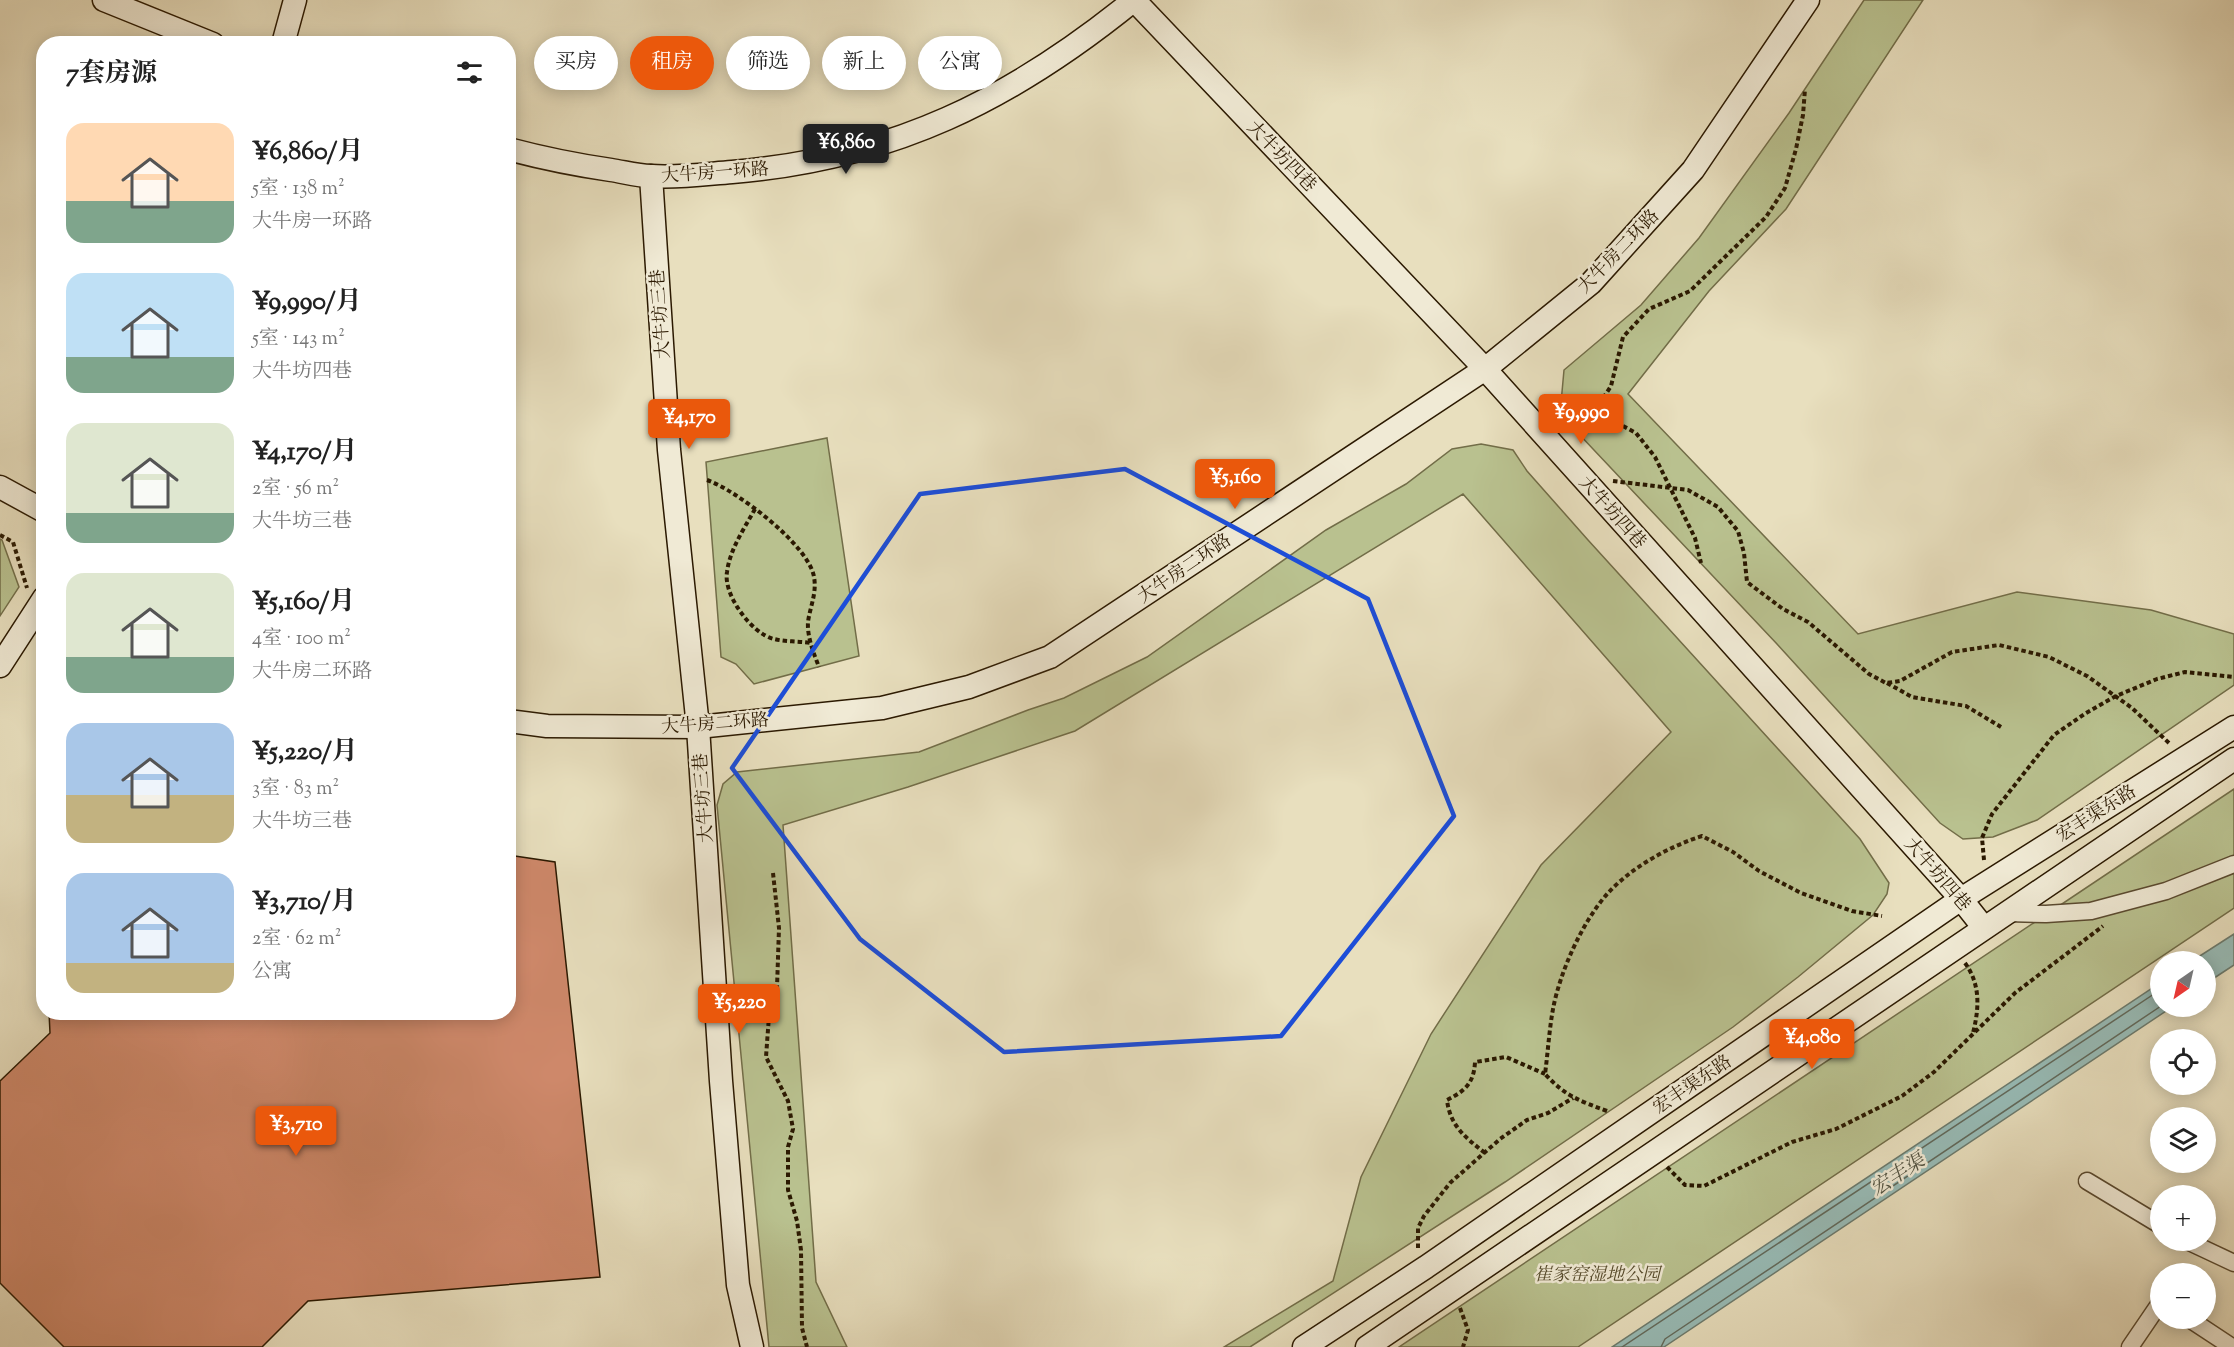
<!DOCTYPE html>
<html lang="zh">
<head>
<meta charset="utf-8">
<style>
  :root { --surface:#fff; --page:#f6f6f6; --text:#222; --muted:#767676; --accent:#ea580c }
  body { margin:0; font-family:"Sorts Mill Goudy","Noto Serif SC",serif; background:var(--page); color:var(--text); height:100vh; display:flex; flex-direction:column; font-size:22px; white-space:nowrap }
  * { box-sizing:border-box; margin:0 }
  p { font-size:20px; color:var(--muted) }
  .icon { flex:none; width:33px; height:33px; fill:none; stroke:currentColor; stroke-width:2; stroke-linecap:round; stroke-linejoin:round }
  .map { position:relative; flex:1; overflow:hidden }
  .details { position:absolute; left:36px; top:36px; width:480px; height:984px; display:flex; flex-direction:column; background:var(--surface); border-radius:24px; box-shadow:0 3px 15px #0003 }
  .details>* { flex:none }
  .top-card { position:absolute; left:534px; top:36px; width:570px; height:54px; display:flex; gap:12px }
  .needle { width:39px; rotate:214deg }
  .fabs { position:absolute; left:2150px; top:951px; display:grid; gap:12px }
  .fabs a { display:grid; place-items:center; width:66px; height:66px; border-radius:50%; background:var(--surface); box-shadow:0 3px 15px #0003; font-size:30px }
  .price { position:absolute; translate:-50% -51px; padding:0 14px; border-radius:6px; background:var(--accent); color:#fff; font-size:20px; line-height:39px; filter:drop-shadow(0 2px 3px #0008) }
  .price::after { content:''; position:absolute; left:50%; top:36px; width:18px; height:14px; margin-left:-9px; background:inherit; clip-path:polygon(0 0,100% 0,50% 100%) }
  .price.active { background:#222; color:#fff }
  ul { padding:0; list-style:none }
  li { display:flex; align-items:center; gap:18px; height:150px; padding:0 30px }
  li span { display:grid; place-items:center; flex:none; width:168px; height:120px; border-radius:18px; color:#555 }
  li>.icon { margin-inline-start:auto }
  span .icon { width:72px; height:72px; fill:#fffc; stroke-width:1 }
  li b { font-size:26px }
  h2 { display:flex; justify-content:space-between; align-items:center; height:72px; padding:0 30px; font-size:26px }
  .chip { padding:0 21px; border-radius:27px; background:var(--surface); box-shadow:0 3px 15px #0003; font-size:21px; line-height:54px }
  .chip.active { background:var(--accent); color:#fff }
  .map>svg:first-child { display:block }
  .green { fill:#b9c18f; stroke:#726d48; stroke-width:1.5 }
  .water { fill:#98bcb7; stroke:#6c7b6e; stroke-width:1.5 }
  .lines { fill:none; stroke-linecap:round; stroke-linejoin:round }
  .shore { stroke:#626a5c; stroke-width:1.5 }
  .building { fill:#ce886a; stroke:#2b1901; stroke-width:1.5 }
  .street-casing { stroke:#5a4a30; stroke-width:19 }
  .secondary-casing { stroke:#2b1901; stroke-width:25 }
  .path { stroke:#2b1901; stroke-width:4; stroke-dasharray:4.5 3; stroke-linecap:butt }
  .street { stroke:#f0ead5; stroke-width:16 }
  .secondary { stroke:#f0ead5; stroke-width:22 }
  .marked { fill:none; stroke:#1d4ed8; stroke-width:4.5; stroke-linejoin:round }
  .labels { text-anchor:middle; stroke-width:5; stroke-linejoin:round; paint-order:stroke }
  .street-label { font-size:18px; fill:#2b1901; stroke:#f0ead5 }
  .park-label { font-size:18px; font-style:italic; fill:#564b2c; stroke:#f0ead5 }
  .water-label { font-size:20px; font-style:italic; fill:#515241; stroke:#f0ead5 }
</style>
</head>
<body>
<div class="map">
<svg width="2234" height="1347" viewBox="0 0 2234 1347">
  <rect width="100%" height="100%" fill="#e8dfbe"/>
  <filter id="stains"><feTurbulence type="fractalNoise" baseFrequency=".00333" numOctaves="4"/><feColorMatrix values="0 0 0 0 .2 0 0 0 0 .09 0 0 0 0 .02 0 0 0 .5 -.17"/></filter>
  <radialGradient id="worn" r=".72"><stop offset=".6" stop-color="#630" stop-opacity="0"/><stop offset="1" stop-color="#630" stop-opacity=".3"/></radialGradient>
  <g class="green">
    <path d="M1864 0H1923L1786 209 1709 291 1628 394 1858 634 2017 592 2151 610 2234 634V685L2037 820 1993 837 1963 839 1940 823 1777 644 1560 414 1564 370 1641 305 1699 238 1789 113Z"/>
    <path d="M827 438 859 656 754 684 736 664 721 657 706 462Z"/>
    <path d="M1481 444 1513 450 1527 471 1588 540 1860 839 1889 883 1887 894 1873 915 1798 977 1733 1027 1505 1182 1250 1347H1224L1333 1281 1361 1177 1431 1034 1541 865 1671 732 1463 494 1075 731 908 787 783 825 816 1282 847 1347H769L717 805 723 784 737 772 919 752 1028 710 1064 698 1147 657 1326 530 1406 484 1452 449Z"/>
    <path d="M0 539 2 540 19 587 0 616Z"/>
    <path d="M2234 789V908L1578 1347H1399Z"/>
  </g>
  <g class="water">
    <path d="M2234 934V965L2205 984V962L2192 961Z"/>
    <path d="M2160 983V1006L2172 1007 1664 1347H1612Z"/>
  </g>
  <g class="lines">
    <g class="shore">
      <path d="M1622 1347 2160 990"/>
      <path d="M1661 1347 1665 1339 2161 1006"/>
    </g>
  </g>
  <path class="building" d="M508 855 555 862 600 1277 308 1301 262 1347H64L0 1283V1081L50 1033 49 1012H508Z"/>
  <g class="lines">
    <defs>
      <g id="street">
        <path d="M2007 913 2046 914 2091 911 2166 891 2234 864"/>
        <path d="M2087 1181 2160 1225"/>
        <path d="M2185 1240 2234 1263"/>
        <path d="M2188 1318 2232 1347"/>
        <path d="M2130 1347 2160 1303"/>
      </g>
      <g id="secondary">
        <path d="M104 0 213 44"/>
        <path d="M1134 0 1485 369 1961 899 1984 928"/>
        <path d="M283 44 295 0"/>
        <path d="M508 149C542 158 576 165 611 170 624 172 638 176 651 176 678 178 706 174 732 172 892 159 1011 100 1134 0"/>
        <path d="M651 176 669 450 698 727 721 1081 738 1285 752 1347"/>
        <path d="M0 487 44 511"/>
        <path d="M0 666 44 598"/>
        <path d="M508 721 547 726 698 727 882 708 969 687 1050 657 1485 369 1591 283 1693 170 1808 0"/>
        <path d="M1304 1347 1426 1267 1961 899 2234 727"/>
        <path d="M1367 1347 2234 759"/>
      </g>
    </defs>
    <use href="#street" class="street-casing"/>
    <use href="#secondary" class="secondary-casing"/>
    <g class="path">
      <path d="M1587 413 1600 403 1611 386 1623 337 1649 309 1690 291 1766 217 1785 188 1796 149 1803 115 1805 89"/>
      <path d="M1568 423 1587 413 1610 419 1636 433 1655 457 1695 538 1701 563"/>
      <path d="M707 480C736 490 809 545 814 577 817 593 810 607 808 622 807 637 814 654 819 667"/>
      <path d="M1613 481 1688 490 1718 507 1738 531 1744 553 1747 582 1783 609 1808 622 1869 674 1886 683 1900 681 1952 652 1999 645 2049 657 2087 676 2132 708 2170 744"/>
      <path d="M755 509C744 529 730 549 727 572 723 595 752 634 774 639 786 642 799 641 811 643"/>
      <path d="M0 535 13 542 27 588"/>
      <path d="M1887 683 1912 697 1966 706 2001 727"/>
      <path d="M1984 860 1982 838 1992 814 2054 735 2086 713 2116 696 2157 679 2185 672 2234 677"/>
      <path d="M773 873 779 928 777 988 769 1016 766 1057 788 1101 793 1129 788 1147V1190L797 1221 801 1250 802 1328 807 1347"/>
      <path d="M1965 963C1981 985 1979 1009 1973 1033"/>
      <path d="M1607 1111C1580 1101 1565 1096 1545 1074 1548 1052 1549 1031 1553 1009 1560 972 1582 922 1608 893 1632 867 1668 847 1702 836L1733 852 1759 871 1801 893 1852 911 1882 916"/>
      <path d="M1485 1153C1466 1138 1450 1126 1447 1100 1465 1091 1474 1083 1475 1062L1506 1057 1545 1074"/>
      <path d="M1667 1167 1685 1185 1704 1186 1792 1142 1836 1129 1902 1096 1934 1072 2015 993 2103 926"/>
      <path d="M1418 1248V1228L1424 1216 1450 1183 1500 1139 1527 1120 1548 1113 1573 1098"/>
      <path d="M1460 1308 1468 1330 1463 1347"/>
    </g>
    <use href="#street" class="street"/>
    <use href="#secondary" class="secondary"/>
  </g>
  <path class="marked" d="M1125 469 1368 599 1454 816 1281 1036 1004 1052 860 939 732 768 920 494Z"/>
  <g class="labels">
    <g class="street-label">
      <text transform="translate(1282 156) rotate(46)" y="6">大牛坊四巷</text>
      <text transform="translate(715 172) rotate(-4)" y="6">大牛房一环路</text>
      <text transform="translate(1618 251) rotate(-46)" y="6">大牛房二环路</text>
      <text transform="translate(660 314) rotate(-94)" y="6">大牛坊三巷</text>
      <text transform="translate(1613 512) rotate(48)" y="6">大牛坊四巷</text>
      <text transform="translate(1184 568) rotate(-34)" y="6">大牛房二环路</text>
      <text transform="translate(715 723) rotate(-4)" y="6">大牛房二环路</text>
      <text transform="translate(703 798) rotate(-94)" y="6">大牛坊三巷</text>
      <text transform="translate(2096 813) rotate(-32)" y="6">宏丰渠东路</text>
      <text transform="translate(1938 874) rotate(49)" y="6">大牛坊四巷</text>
      <text transform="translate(1692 1084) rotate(-34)" y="6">宏丰渠东路</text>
    </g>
    <g class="park-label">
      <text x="1597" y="1280">崔家窑湿地公园</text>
    </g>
    <g class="water-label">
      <text transform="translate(1897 1174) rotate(-33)" y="7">宏丰渠</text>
    </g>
  </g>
  <rect width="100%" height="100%" filter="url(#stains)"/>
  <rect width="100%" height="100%" fill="url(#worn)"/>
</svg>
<div class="fabs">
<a><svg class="needle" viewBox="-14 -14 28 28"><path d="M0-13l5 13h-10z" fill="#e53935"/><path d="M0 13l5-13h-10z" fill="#767676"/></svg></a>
<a><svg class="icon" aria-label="locate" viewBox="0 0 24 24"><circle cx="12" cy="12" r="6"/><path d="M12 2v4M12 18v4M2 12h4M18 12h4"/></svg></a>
<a><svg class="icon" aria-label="layers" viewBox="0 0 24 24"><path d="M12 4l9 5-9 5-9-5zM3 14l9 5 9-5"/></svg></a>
<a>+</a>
<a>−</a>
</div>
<b class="price active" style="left:846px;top:175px">¥6,860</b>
<b class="price" style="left:1581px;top:445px">¥9,990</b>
<b class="price" style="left:689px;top:450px">¥4,170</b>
<b class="price" style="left:1235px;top:510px">¥5,160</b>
<b class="price" style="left:739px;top:1035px">¥5,220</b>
<b class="price" style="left:1812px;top:1070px">¥4,080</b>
<b class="price" style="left:296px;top:1157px">¥3,710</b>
<div class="top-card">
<a class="chip">买房</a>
<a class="chip active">租房</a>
<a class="chip">筛选</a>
<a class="chip">新上</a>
<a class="chip">公寓</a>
</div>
<section class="details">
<h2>7套房源<svg class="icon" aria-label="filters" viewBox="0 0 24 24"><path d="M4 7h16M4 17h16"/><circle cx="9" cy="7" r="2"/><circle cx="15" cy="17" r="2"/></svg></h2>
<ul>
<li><span style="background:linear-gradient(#ffd9b3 65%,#7fa58c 0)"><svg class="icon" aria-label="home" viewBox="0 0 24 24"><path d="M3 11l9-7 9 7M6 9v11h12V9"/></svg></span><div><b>¥6,860/月</b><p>5室 · 138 m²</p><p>大牛房一环路</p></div></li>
<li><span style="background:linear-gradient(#bfe0f5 70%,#7fa58c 0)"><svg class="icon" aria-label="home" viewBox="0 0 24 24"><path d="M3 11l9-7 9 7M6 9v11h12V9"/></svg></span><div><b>¥9,990/月</b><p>5室 · 143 m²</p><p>大牛坊四巷</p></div></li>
<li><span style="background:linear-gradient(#dfe7d0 75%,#7fa58c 0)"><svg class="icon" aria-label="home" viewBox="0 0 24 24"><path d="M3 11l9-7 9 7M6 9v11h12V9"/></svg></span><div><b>¥4,170/月</b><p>2室 · 56 m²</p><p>大牛坊三巷</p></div></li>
<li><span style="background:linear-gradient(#dfe7d0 70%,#7fa58c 0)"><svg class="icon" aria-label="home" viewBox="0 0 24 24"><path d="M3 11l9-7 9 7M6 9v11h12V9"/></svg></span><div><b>¥5,160/月</b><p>4室 · 100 m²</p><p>大牛房二环路</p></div></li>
<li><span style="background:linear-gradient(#a9c7e8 60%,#c2b280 0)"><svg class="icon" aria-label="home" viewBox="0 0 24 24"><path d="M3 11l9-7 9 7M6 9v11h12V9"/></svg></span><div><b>¥5,220/月</b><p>3室 · 83 m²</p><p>大牛坊三巷</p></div></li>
<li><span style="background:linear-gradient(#a9c7e8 75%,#c2b280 0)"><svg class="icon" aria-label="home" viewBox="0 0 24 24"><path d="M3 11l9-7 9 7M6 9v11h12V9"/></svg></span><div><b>¥3,710/月</b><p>2室 · 62 m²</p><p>公寓</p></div></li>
</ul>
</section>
</div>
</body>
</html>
